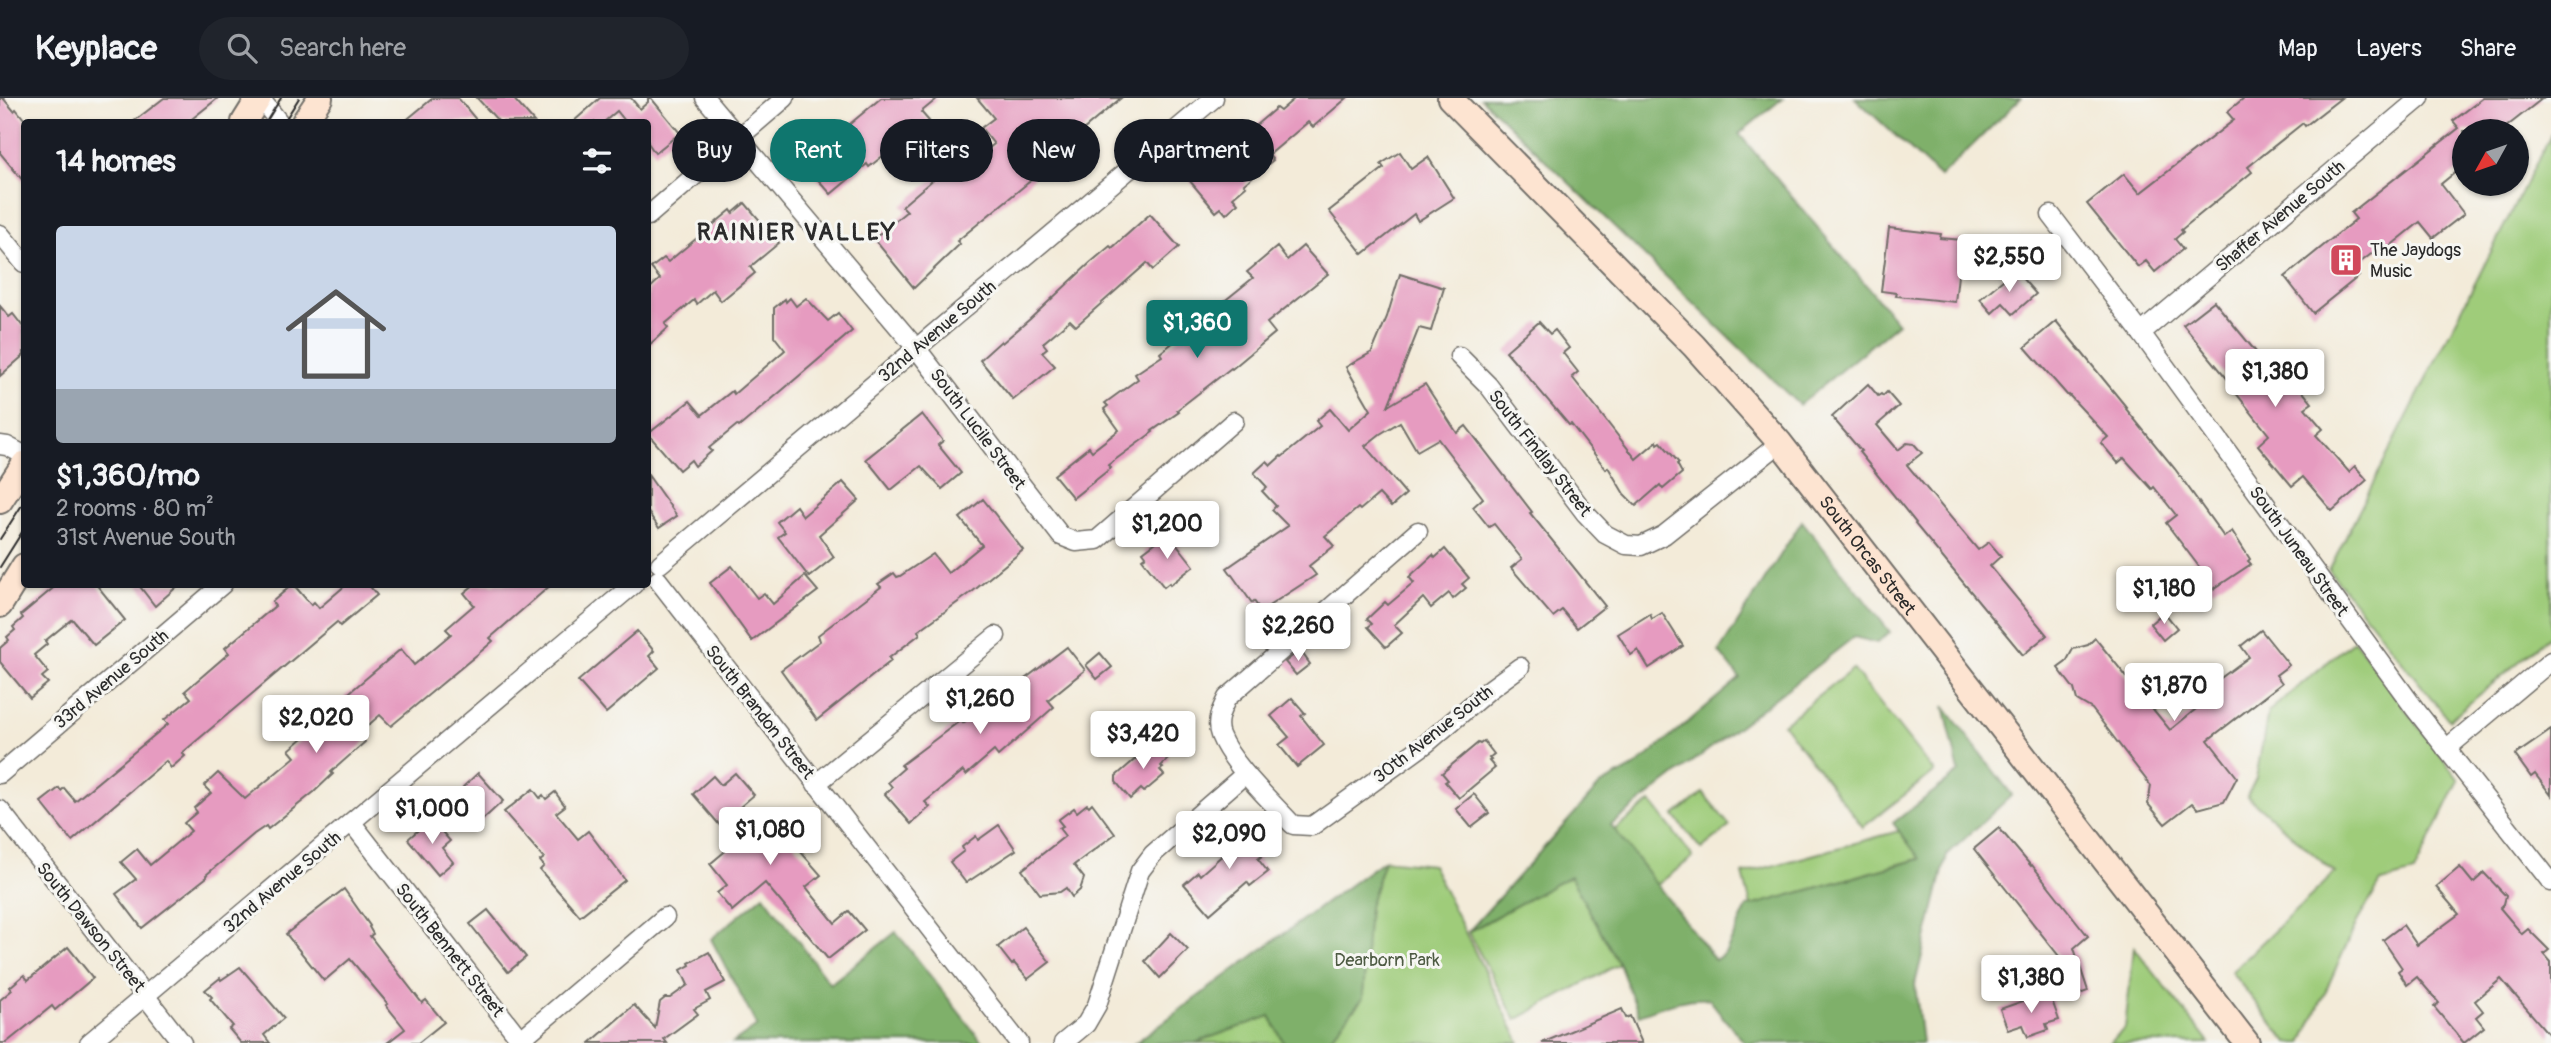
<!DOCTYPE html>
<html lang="en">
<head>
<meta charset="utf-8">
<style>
  :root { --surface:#171b24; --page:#20242c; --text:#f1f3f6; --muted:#9ea1a6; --line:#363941; --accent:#0f766e }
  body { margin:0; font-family:Pangolin,sans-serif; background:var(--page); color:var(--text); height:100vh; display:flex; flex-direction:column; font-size:26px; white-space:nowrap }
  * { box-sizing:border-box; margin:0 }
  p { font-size:23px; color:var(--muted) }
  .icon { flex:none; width:38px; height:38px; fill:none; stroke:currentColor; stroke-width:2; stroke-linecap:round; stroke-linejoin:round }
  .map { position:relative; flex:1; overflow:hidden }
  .details { position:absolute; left:21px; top:21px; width:630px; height:469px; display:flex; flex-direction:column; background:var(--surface); border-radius:7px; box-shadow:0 2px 5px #0004 }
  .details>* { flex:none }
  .banner { position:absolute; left:672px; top:21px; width:665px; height:63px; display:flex; gap:14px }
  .needle { width:46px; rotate:230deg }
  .tools { position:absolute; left:2452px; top:21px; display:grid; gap:14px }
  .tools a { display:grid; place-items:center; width:77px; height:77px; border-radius:50%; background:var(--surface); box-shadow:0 2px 5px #0004; font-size:35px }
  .price { position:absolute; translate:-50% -60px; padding:0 16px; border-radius:7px; background:#fff; color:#222; font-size:23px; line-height:46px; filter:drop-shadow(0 2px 4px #0008) }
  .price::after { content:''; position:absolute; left:50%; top:42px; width:21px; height:16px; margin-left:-10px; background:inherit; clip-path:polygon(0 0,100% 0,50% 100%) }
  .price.selected { background:var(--accent); color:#fff }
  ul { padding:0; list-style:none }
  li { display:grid; align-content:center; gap:14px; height:371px; padding:0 35px }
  li span { display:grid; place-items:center; height:217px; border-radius:7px; color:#555 }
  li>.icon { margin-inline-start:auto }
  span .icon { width:126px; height:126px; fill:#fffc; stroke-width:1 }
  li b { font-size:30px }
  h2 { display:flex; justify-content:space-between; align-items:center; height:84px; padding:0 35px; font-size:30px }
  .chip { padding:0 24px; border-radius:32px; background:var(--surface); box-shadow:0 2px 5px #0004; font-size:24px; line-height:63px }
  .chip.selected { background:var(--accent); color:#fff }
  header { display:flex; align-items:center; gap:42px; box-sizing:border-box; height:98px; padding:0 35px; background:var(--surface); border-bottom:2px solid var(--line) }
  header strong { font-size:33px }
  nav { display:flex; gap:38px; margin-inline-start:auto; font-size:24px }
  .search { width:490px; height:63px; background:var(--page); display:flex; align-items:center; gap:18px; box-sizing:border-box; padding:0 24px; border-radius:38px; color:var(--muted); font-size:26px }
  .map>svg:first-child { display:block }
  .green { fill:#9fcc7a; stroke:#657c52; stroke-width:2 }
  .forest { fill:#7fb06a; stroke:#556e4a; stroke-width:2 }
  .building { fill:#e69bc0 }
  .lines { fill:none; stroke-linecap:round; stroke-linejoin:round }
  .street-casing { stroke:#716e68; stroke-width:21 }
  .secondary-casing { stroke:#716e68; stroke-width:28 }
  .street { stroke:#fff; stroke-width:18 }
  .secondary { stroke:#fde4d1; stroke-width:24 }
  .tram { stroke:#2b2b2b; stroke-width:2 }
  .labels { text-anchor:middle; stroke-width:6; stroke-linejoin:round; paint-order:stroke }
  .street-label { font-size:18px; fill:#2b2b2b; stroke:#f6f6f2 }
  .poi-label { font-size:18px; fill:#2b2b2b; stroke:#f6f6f2; text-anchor:start }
  .park-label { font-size:18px; fill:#4e5b43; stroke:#f6f6f2 }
  .district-label { font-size:24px; font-weight:bold; letter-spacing:2px; fill:#2b2b2b; stroke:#f6f6f2 }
</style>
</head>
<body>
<header>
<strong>Keyplace</strong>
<div class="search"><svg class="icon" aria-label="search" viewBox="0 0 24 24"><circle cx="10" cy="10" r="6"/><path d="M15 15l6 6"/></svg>Search here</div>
<nav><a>Map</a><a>Layers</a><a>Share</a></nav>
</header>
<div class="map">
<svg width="2551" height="945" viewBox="0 0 2551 945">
  <rect width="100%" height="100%" fill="#f6f6f2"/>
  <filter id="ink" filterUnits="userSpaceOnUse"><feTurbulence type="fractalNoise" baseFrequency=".0143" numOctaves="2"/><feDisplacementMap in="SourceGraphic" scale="14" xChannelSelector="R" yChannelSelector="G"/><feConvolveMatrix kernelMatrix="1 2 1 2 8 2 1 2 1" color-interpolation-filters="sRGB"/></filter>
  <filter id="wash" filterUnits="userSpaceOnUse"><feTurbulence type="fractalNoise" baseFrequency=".00686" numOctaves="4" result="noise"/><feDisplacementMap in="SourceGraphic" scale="28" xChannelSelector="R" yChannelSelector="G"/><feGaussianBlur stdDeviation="1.57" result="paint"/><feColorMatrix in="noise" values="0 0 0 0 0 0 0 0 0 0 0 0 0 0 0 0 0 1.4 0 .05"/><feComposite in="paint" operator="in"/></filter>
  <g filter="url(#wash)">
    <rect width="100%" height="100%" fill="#f3ebd9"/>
    <g class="green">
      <path d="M2551 36V537L2449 622 2329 472Z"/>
      <path d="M2354 542 2459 682 2414 775 2381 784 2357 824 2302 945H2288L2231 874 2335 775 2247 698 2256 680 2268 614Z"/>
      <path d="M1853 571 1934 674 1863 729 1783 626Z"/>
      <path d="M1703 695 1730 728 1701 751 1674 718Z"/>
      <path d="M1651 704 1693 759 1657 787 1614 732Z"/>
      <path d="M1899 733 1921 760 1751 808 1743 776Z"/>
      <path d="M1384 762 1432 767 1520 945H1135Z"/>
      <path d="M1570 778 1619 866 1516 922 1468 834Z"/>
      <path d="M2134 849 2209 945H2109L2125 930Z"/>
    </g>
    <g class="forest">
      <path d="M1481 0H1783L1739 36 1898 225 1799 307Z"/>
      <path d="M1855 0H2021L1940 79Z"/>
      <path d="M1802 423 1890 534 1877 545 1854 539 1611 727 1715 862 1726 854 1747 809 1920 761 1893 725 1959 674 1944 608 2012 697 1947 757 1915 886 1922 945H1745L1720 916 1710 901C1684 899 1663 908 1639 917L1619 866 1570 778 1468 834 1600 687 1636 668 1740 580 1719 554Z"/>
      <path d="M1384 762 1369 809 1363 900 1326 945H1284L1270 918 1195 945H1135Z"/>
      <path d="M764 797 830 886 896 834 983 945H733L757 928 711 841Z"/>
    </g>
    <g id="blocks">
      <g class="building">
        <path d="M0 0H3L14 13 16 11 24 21V84L0 55Z"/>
        <path d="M164 0H218L188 24H133Z"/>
        <path d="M433 0H458L478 24H404Z"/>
        <path d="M477 0H513L534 24H499Z"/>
        <path d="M600 0H631L640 11 648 4V0H651L680 35 655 55 648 45V24H623L625 23 617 13 604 24H573Z"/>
        <path d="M881 0H938L921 14 929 23 906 42 913 51 898 63 889 53 869 69 867 66 831 96 803 65Z"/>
        <path d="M977 0H1121L1082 33 1084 36 1070 48 1068 47 1060 55 1058 52 1029 84 957 143 960 146 914 190 874 141 907 113 902 108 936 79 948 70 954 78 994 46 981 30 994 20Z"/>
        <path d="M1295 0H1347L1313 29 1308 24 1269 57 1273 62 1244 86 1246 88 1233 99 1238 105 1226 116 1221 110 1216 114 1190 83 1276 10 1280 13Z"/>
        <path d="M2244 0H2341L2305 28 2303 25 2248 69 2252 74 2181 132 2183 134 2175 141 2183 151 2155 174 2146 163 2138 169 2087 106 2124 76 2140 95 2234 22 2227 14Z"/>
        <path d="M2483 0H2543L2501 33H2464V67L2441 86 2464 116 2433 140 2420 124 2383 154 2379 150 2353 170 2359 178 2313 215 2285 179 2356 121 2351 115 2459 30 2453 23Z"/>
        <path d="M1400 54 1411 71 1428 59 1454 100 1418 123 1414 116 1363 156 1329 113 1384 70 1381 66Z"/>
        <path d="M745 105 779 145 750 169 755 175 721 203 713 192 697 206 694 202 665 226 668 230 648 248V192L660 181 651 170 664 160 668 164 731 112 733 115Z"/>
        <path d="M1150 116 1179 149 1153 172 1147 165 1076 228 1070 222 1043 245 1047 250 1042 254 1055 268 1013 302 980 262 1001 243 1002 245 1030 221 1090 165 1110 148 1112 150Z"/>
        <path d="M1889 130 1941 136 1940 140 1962 142 1955 204 1896 198 1897 195 1881 193Z"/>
        <path d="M1303 148 1328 176 1267 225 1275 235 1232 271 1231 270 1177 312 1179 314 1152 333 1153 334 1108 367 1111 370 1073 400 1054 377 1089 349 1092 353 1119 332 1104 311 1108 308 1105 305 1138 281 1135 276 1162 258 1160 255 1253 180 1247 174 1277 149 1287 162Z"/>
        <path d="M2015 172 2036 196 2013 216 2003 205 1992 215 1980 201Z"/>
        <path d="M1400 176 1444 190 1431 233 1419 230 1388 308 1425 286 1457 335 1466 328 1532 414 1530 415 1605 508 1577 530 1562 512 1553 519 1511 470 1522 461 1494 426 1489 429 1473 409 1483 400 1438 341 1417 353 1400 324 1380 336 1365 348 1406 396 1391 409 1379 396 1360 412 1358 410 1325 438 1334 448 1309 468 1316 477 1261 513 1254 503 1252 505 1227 470 1288 428 1272 412 1276 408 1262 393 1267 389 1254 375 1267 363 1271 367 1281 358 1282 359 1320 328 1316 323 1330 311 1348 332 1371 312 1346 269 1372 254 1387 219Z"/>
        <path d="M790 200 796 208 806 200 828 223 838 215 852 233 739 329 737 327 709 350 712 353 695 368 691 362 679 372 648 336 690 303 702 317 732 293 734 296 785 252 774 238V210L785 201 786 204Z"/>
        <path d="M2214 203 2265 265 2270 261 2296 291 2299 289 2312 305 2305 310 2323 331 2316 337 2349 374 2355 368 2367 382 2332 413 2303 379 2292 388 2258 347 2269 337 2232 290 2234 289 2183 227Z"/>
        <path d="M0 208 9 219 13 216 24 230V257L0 278Z"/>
        <path d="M2056 223 2127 310 2126 311 2175 371 2224 439 2232 433 2250 461 2248 463 2251 466 2212 492 2200 470 2166 425 2176 417 2154 389 2152 391 2124 360 2118 365 2101 345 2108 339 2069 297 2068 298 2025 249Z"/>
        <path d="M1539 224 1550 236 1555 232 1569 250 1563 255 1578 274 1572 279 1636 361 1657 343 1658 346 1661 344 1679 365 1677 366 1682 375 1663 391 1660 387 1636 408 1624 396 1608 369 1606 371 1571 326 1569 327 1506 253Z"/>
        <path d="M1868 286 1878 298 1881 296 1883 298 1887 294 1899 308 1877 327 1898 352 1907 345 1914 346 1922 355 1907 367 1978 452 1989 444 2001 458 1990 468 2047 537 2023 557 1915 426 1916 425 1859 354 1861 353 1832 319Z"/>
        <path d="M922 316 943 343 938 347 961 375 942 391 921 368 891 392 866 361Z"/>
        <path d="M648 377 677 418 659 430 648 414Z"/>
        <path d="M843 384 859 402 819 437 834 459 809 479 778 439 785 434 777 424 796 408 803 418Z"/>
        <path d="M983 401 1023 452 972 494 918 533 920 536 889 560 891 563 817 622 781 572 820 543 818 537 881 489 878 486 894 475 897 479 900 478 933 456 948 475 982 447 960 420Z"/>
        <path d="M1168 435 1194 468 1170 487 1169 485 1164 489 1142 461 1146 458 1143 454Z"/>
        <path d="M1445 451 1469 480 1462 486 1466 490 1453 501 1449 495 1431 510 1423 500 1394 527 1402 535 1386 549 1368 529 1372 526 1367 521 1385 504 1388 507 1414 485 1409 479 1433 457 1435 460Z"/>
        <path d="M732 468 757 500 764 495 773 506 805 478 818 493 752 543 710 485Z"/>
        <path d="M58 486H96L125 522 94 547 72 521 45 543 47 546 34 557 48 574 42 579 48 585 30 600 0 564V550L9 542 7 539 15 532 13 529 23 520 21 517Z"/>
        <path d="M138 486H180L155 508Z"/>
        <path d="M293 486 311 507 314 504 319 510 347 486H368L377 497 340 528 337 524 182 655 185 658 171 670 166 663 72 743 41 704 59 690 61 693 64 690 75 703 168 626 164 622 191 600 185 593 229 555 225 550 275 508 272 504Z"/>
        <path d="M475 486H552L490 540 493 543 485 550 391 628 380 617 358 636 365 644 331 674 333 676 314 694 268 731 266 728 254 736 206 777 207 779 142 830 116 796 136 781 121 764 137 751 150 767 191 733 184 725 197 714 194 710 211 695 204 688 218 675 245 701 295 659 289 652 347 602 344 599 401 551 414 567 451 536 446 531 474 507 464 495Z"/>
        <path d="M2164 514 2177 530 2163 542 2150 526Z"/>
        <path d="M1662 515 1683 548 1649 570 1638 552 1631 557 1618 536 1650 516 1652 521Z"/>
        <path d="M2261 532 2289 567 2276 577 2282 585 2208 642 2237 679 2224 704 2198 711 2192 705 2165 726 2148 706 2151 688 2092 611 2077 602 2074 591 2058 570 2066 564 2073 551 2088 547 2095 540 2170 632 2212 598 2206 591 2249 559 2241 548Z"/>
        <path d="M637 533 654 553 649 558 659 570 606 615 578 583Z"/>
        <path d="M1067 549 1085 572 1048 602 1054 609 998 658 994 653 966 677 963 673 925 704 930 709 911 726 885 696 892 689 888 684 904 670 901 667 961 622 963 625 990 604 992 606Z"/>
        <path d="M1300 552 1310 566 1296 577 1285 564Z"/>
        <path d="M1100 555 1112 569 1097 581 1086 567Z"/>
        <path d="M1292 600 1305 615 1301 618 1324 647 1297 669 1279 647 1289 639 1271 618Z"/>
        <path d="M2551 632V697L2535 676 2531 679 2515 657Z"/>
        <path d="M1484 643 1494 656 1489 660 1491 662 1489 663 1495 670 1459 700 1445 684 1448 682 1442 675 1478 645 1480 646Z"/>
        <path d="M1155 644 1169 660 1161 668 1163 670 1160 672 1164 677 1144 694 1141 691 1130 701 1116 684V678Z"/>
        <path d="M478 675 503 703 479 725 456 700 466 692 463 689Z"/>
        <path d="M735 675 754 697 740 709 768 740 780 730 821 777 806 789 835 825 849 813 865 832 828 861 765 785 732 813 717 795 727 787 710 766 735 745 693 696 713 678 721 687Z"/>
        <path d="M533 691 540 700 543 697 546 701 555 694 565 708 556 715 578 741 588 733 625 782 580 818 540 772 544 768 540 763 544 760 504 714Z"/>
        <path d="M1474 696 1489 715 1471 729 1456 711Z"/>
        <path d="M1092 705 1115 736 1074 767 1084 780 1080 792 1072 799 1066 790 1060 794 1040 796 1022 772 1065 738 1059 730 1063 728 1058 722 1074 710 1077 714 1087 706 1089 708Z"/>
        <path d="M431 721 450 743 442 750 453 764 438 777 408 741Z"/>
        <path d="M999 727 1016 752 966 785 950 764 964 753 962 749 976 738 978 742Z"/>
        <path d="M1242 729 1245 732 1247 731 1263 752 1260 755 1262 758 1258 761 1268 774 1250 788 1247 784 1210 816 1184 786 1198 774 1200 777 1225 755 1219 748Z"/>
        <path d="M1999 730 2031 768 2032 767 2088 838 2074 850 2088 893 2066 901 2058 876 2070 872 1974 751Z"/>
        <path d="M2460 769 2473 785 2484 775 2506 798 2504 806 2500 810 2522 836 2528 831 2549 852 2544 856 2551 864V939L2501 881 2475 903 2483 913 2476 919 2484 929 2464 945 2434 909 2439 905 2417 879 2407 887 2398 873 2402 870 2383 842 2403 827 2417 847 2459 816 2436 789Z"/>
        <path d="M344 791 370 828 369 829 373 836 370 838 422 905 426 902 444 924 418 945H387L405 931 386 907 388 906 350 861 324 883 286 836Z"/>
        <path d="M488 812 526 859 508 874 470 826Z"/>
        <path d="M1023 829 1050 864 1028 881 1014 865 1012 867 998 849Z"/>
        <path d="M1171 835 1188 852 1160 880 1145 863Z"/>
        <path d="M68 849 93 880 55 912 52 908 6 945H0V902L12 892 10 889 24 877 28 882Z"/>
        <path d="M709 854 725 884 706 894 710 902 694 911 698 916 664 941 667 945H590L634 907 655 930 660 904 665 900H670L688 887 681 872 690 867 689 865Z"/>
        <path d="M240 869 284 920 264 937 270 945H241L229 931 233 928 210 901 212 899 205 892 220 880 221 882Z"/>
        <path d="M2049 894 2059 922 2046 926 2048 932 2028 939 2023 927 2008 932 2000 911Z"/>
        <path d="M1622 911 1626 920 1630 918 1642 945H1542Z"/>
      </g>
    </g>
  </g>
  <g filter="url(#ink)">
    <use href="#blocks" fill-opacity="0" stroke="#716e68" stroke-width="2"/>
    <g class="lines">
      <defs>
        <g id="street">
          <path d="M260 0 279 24"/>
          <path d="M705 0 917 251 1061 438 1076 444 1097 442 1234 323"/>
          <path d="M2051 117 2141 235 2415 611 2551 784"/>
          <path d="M648 118 785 0"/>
          <path d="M0 136 24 165"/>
          <path d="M2141 235 2420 0"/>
          <path d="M1459 258 1488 287 1585 415 1605 436 1626 447 1641 448 1664 437 1780 345"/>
          <path d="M0 347 7 348 24 357"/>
          <path d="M1418 433 1227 600C1221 612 1215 624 1220 637 1232 667 1271 703 1293 727L1312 728 1427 645 1490 591 1520 569"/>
          <path d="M660 466 1214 0"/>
          <path d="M658 482 1019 945"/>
          <path d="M2446 651 2551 563"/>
          <path d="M0 676 223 486"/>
          <path d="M816 686 996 538"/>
          <path d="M0 712 182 945"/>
          <path d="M352 725 523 945"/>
          <path d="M520 942 665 819"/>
          <path d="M89 945 634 486"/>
          <path d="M1063 945 1086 926 1097 907 1140 773 1153 756 1245 676"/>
        </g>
        <g id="secondary">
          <path id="s1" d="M1450 0 1694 248 1780 345 2247 945"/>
          <path d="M244 24 259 0"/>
          <path d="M304 24 320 0"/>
          <path d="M0 403 24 366"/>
          <path d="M0 507 24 468"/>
        </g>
      </defs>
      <use href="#street" class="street-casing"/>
      <use href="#secondary" class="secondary-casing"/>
      <use href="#street" class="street"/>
      <use href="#secondary" class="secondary"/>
      <g class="tram">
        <path d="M266 24 281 0"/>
        <path d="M284 24 299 0"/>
        <path d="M0 441 24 404"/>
        <path d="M0 469 24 431"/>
      </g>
    </g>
  </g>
  <defs>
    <symbol id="building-square" viewBox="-11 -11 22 22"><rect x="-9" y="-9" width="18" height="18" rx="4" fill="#d1495b" stroke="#f6f6f2"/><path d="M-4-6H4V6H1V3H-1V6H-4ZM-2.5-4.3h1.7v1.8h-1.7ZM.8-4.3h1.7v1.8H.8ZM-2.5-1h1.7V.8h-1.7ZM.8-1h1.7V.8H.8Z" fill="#fff"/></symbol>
  </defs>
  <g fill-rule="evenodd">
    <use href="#building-square" x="2327" y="143" width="38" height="38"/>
  </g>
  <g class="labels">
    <g class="street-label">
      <text transform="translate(2280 118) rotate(-40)" y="6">Shaffer Avenue South</text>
      <text transform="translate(937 233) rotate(-40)" y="6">32nd Avenue South</text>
      <text transform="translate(978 331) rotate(53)" y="6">South Lucile Street</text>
      <text transform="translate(1540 355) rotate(52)" y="6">South Findlay Street</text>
      <text transform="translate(2299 453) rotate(54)" y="6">South Juneau Street</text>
      <text dy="6" stroke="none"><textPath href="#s1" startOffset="620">South Orcas Street</textPath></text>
      <text transform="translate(111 581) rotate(-40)" y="6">33rd Avenue South</text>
      <text transform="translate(760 614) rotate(52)" y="6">South Brandon Street</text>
      <text transform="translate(1433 636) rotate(-38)" y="6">30th Avenue South</text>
      <text transform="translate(282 784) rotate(-40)" y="6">32nd Avenue South</text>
      <text transform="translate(91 829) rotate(51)" y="6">South Dawson Street</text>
      <text transform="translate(450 852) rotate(52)" y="6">South Bennett Street</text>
    </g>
    <g class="poi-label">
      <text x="2370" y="158">The Jaydogs<tspan x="2370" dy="21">Music</tspan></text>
    </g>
    <g class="park-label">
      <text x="1387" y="868">Dearborn Park</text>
    </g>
    <g class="district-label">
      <text x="797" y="142">RAINIER VALLEY</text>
    </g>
  </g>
</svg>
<div class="tools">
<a><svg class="needle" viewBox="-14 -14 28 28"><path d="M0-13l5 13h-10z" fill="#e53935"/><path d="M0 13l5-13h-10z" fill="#9ea1a6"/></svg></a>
</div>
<b class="price" style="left:2009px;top:196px">$2,550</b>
<b class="price selected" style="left:1197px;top:262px">$1,360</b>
<b class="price" style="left:2275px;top:311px">$1,380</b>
<b class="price" style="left:1167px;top:463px">$1,200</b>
<b class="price" style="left:2164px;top:528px">$1,180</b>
<b class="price" style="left:1298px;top:565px">$2,260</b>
<b class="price" style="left:2174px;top:625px">$1,870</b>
<b class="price" style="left:980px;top:638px">$1,260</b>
<b class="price" style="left:316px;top:657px">$2,020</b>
<b class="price" style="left:1143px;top:673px">$3,420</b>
<b class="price" style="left:432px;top:748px">$1,000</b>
<b class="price" style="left:770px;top:769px">$1,080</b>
<b class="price" style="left:1229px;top:773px">$2,090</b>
<b class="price" style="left:2031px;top:917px">$1,380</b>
<div class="banner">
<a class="chip">Buy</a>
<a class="chip selected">Rent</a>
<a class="chip">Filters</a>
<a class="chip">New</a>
<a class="chip">Apartment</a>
</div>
<section class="details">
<h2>14 homes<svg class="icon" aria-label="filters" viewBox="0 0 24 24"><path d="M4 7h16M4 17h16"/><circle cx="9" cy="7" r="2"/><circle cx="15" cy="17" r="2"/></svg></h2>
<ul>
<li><span style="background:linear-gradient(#c9d6e8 75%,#9aa5b1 0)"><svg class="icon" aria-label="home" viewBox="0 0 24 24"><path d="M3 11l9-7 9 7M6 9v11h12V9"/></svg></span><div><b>$1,360/mo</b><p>2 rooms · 80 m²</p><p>31st Avenue South</p></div></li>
</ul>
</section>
</div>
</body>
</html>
